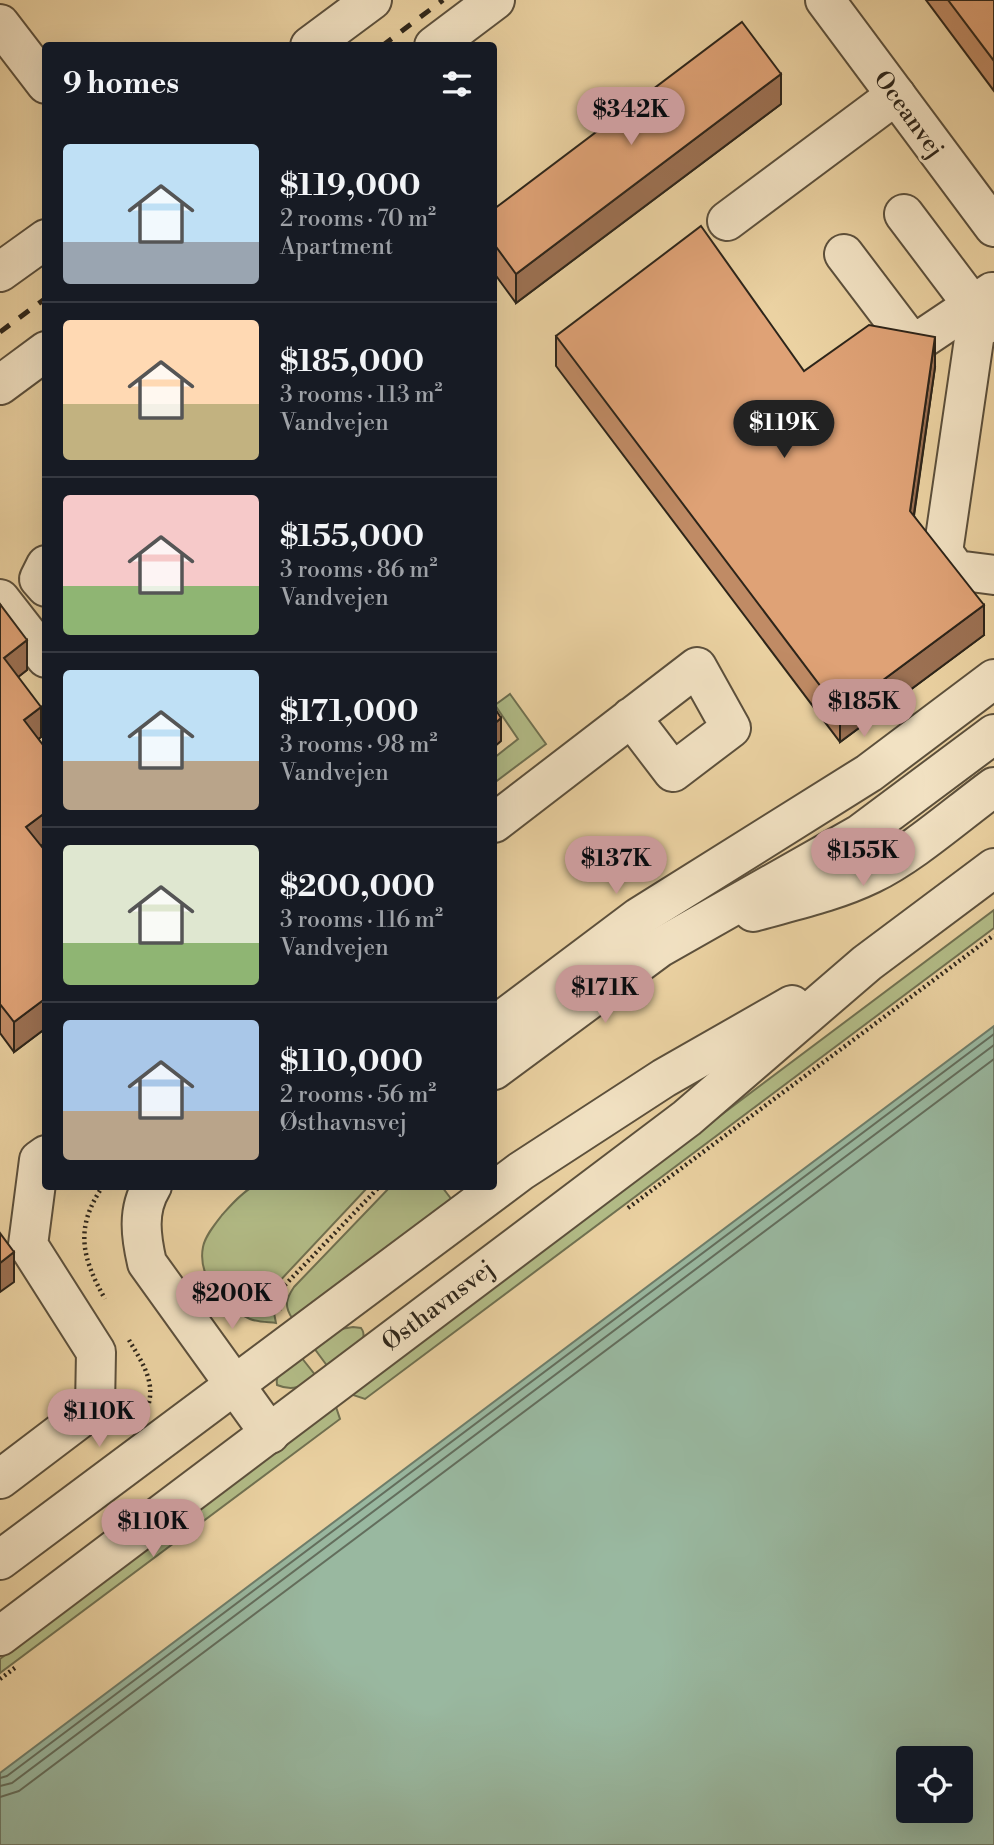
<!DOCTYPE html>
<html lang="en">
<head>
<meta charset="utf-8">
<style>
  :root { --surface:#171b24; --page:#20242c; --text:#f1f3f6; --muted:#9ea1a6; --line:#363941; --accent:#c59692 }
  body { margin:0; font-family:"Libre Bodoni",serif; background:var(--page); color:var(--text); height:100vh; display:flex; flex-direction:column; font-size:26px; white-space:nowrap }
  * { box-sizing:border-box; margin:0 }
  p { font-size:23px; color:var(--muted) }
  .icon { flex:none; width:38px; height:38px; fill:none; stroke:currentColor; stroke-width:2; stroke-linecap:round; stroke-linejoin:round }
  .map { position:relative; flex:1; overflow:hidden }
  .side { position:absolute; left:42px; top:42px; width:455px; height:1148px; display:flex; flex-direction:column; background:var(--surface); border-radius:7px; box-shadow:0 7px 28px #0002 }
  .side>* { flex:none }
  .buttons { position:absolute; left:896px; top:1746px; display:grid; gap:14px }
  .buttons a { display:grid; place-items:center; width:77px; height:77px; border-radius:7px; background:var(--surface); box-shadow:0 7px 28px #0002; font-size:35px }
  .price { position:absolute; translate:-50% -60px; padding:0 16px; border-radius:24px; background:var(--accent); color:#111; font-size:23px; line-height:46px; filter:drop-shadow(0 2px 4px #0008) }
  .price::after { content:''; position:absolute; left:50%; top:42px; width:21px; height:16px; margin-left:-10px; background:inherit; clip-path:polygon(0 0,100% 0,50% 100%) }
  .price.current { background:#222; color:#fff }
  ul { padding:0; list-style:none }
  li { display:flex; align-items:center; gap:21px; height:175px; padding:0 21px }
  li+li { border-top:2px solid var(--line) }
  li span { display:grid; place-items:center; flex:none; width:196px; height:140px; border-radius:7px; color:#555 }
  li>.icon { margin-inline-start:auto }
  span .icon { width:84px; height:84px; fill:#fffc; stroke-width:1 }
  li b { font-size:30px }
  h2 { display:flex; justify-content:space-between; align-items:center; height:84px; padding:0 21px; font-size:30px }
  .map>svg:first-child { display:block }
  .green { fill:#b3bd88; stroke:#707151; stroke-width:2 }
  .water { fill:#99b8a0; stroke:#6e7d6a; stroke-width:2; fill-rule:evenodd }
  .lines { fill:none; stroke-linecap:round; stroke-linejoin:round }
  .shore { stroke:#636e5d; stroke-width:2 }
  .minor-casing { stroke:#5c503c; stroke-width:42 }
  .path { stroke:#2d251a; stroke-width:4.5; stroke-dasharray:2 3.5; stroke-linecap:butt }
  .minor { stroke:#f2e2c3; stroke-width:38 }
  .rail { stroke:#2d251a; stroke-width:5; stroke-dasharray:12 12; stroke-linecap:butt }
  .wall { fill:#c08b65; stroke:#2d251a; stroke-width:2 }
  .shaded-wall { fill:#9c7153; stroke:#2d251a; stroke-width:2 }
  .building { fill:#dfa276; stroke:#2d251a; stroke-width:2 }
  .labels { text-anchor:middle; stroke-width:6; stroke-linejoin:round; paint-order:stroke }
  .street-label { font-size:24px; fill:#2d251a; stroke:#f2e2c3 }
</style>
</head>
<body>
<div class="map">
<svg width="994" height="1845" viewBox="0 0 994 1845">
  <rect width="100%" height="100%" fill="#ebd2a2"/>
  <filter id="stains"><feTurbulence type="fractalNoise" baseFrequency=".00286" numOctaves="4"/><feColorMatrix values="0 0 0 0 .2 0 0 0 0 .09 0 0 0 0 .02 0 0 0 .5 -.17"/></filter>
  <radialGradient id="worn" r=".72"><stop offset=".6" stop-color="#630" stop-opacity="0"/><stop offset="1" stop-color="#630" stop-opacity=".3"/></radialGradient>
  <g class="green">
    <path d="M510 694 546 744 494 783V758L518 739 495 705Z"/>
    <path d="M994 910V928L365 1399 350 1394Z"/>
    <path d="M254 1186 368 1187 275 1286 272 1303 276 1323C268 1322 257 1322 250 1319 224 1308 197 1277 203 1247 205 1236 215 1224 222 1215 231 1205 241 1193 254 1186Z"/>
    <path d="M390 1187H442L452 1200 292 1318C284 1306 286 1299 294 1287Z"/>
    <path d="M353 1327 361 1328C373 1344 340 1359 328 1367L314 1348 341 1329Z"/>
    <path d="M301 1357 316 1376C302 1386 294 1392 277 1385 274 1371 291 1364 301 1357Z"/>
    <path d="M335 1404 340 1419 0 1673V1659Z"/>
  </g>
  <path class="water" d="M994 1026V1845H0V1773ZM908 1759H961V1811H908Z"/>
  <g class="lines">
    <g class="shore">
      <path d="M0 1778 7 1776 994 1034"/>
      <path d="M0 1786 12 1783 994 1045"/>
      <path d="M0 1797 19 1791 994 1059"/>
    </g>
    <defs>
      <g id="minor">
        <path d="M825 0 994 227"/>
        <path d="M0 24 46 84"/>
        <path d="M310 46 372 0"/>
        <path d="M434 46 495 0"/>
        <path d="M904 214 987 324"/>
        <path d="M727 221 896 95"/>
        <path d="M844 254 913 345 992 292"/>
        <path d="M0 272 46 239"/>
        <path d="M978 312 943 552 956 570 994 575"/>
        <path d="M0 385 46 351"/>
        <path d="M46 565 39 579 46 587"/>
        <path d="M0 599 46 658"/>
        <path d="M494 823C561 771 629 719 697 667L731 728 673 772 631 717"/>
        <path d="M753 912C792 901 834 892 871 874 911 855 957 814 994 787"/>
        <path d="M494 1026 639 917 869 773 994 679"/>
        <path d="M494 1070 659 948 860 834 994 734"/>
        <path d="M152 1186C137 1210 141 1237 147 1263L270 1434"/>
        <path d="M0 1479 95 1407 96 1352 28 1245 39 1160 46 1155"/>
        <path d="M0 1560 521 1171 664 1078 792 1005"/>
        <path d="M0 1636 687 1118 867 963 994 868"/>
      </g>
    </defs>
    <use href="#minor" class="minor-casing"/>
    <g class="path">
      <path d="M103 1186C74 1228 82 1258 105 1299"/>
      <path d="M628 1208 994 935"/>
      <path d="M279 1311V1294L285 1285 380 1186"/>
      <path d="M129 1340C141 1361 156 1381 148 1406"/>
      <path d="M0 1679 16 1667"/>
    </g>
    <use href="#minor" class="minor"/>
    <g class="rail">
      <path d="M382 46 443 0"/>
      <path d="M0 332 46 298"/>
    </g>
  </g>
  <g class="wall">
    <path d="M926 0H994V91Z"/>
    <path d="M781 104 516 303 494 273V209Z"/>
    <path d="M556 336 804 371 935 367 914 516 984 635 840 742 556 366Z"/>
    <path d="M0 604 27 670 18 677 41 737 38 739 46 749V842L41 846 46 852V1028L14 1052 0 1033Z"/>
  </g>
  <g class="shaded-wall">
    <path d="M781 74V104L516 303V274Z"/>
    <path d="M935 337V367L910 541V511Z"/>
    <path d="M984 605V635L840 742V712Z"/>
    <path d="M27 640V670L4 688V658Z"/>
    <path d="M41 707V737L24 750V720Z"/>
    <path d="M501 718V741L494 747V724Z"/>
    <path d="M46 812V842L26 857V827Z"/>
    <path d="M46 998V1028L14 1052V1022Z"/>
    <path d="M14 1252V1282L0 1292V1263Z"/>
  </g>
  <g class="building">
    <path d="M948 0H994V61Z"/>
    <path d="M742 22 781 74 516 274 494 244V209Z"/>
    <path d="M701 226 804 371 869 325 935 337 910 511 984 605 840 712 556 336Z"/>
    <path d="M0 604 27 640 4 658 41 707 24 720 46 749V812L26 827 46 852V998L14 1022 0 1004Z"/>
    <path d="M494 707 501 718 494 724Z"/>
    <path d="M0 1233 14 1252 0 1263Z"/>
  </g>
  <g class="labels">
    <g class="street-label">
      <text transform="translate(909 114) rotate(54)" y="8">Oceanvej</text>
      <text transform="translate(438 1305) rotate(-37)" y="8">Østhavnsvej</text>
    </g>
  </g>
  <rect width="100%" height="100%" filter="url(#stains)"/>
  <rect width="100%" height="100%" fill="url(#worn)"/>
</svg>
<div class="buttons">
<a><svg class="icon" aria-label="locate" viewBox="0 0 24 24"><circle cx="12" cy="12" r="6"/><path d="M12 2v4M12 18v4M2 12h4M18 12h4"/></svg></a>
</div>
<b class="price" style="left:631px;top:147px">$342K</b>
<b class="price current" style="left:784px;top:460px">$119K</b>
<b class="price" style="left:864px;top:739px">$185K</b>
<b class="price" style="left:863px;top:888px">$155K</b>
<b class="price" style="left:616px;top:896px">$137K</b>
<b class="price" style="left:605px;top:1025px">$171K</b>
<b class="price" style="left:232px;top:1331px">$200K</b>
<b class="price" style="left:99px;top:1449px">$110K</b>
<b class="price" style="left:153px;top:1559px">$110K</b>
<section class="side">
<h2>9 homes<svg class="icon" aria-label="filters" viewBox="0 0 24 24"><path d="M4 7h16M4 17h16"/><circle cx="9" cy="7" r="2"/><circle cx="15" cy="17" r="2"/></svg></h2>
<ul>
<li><span style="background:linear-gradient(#bfe0f5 70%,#9aa5b1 0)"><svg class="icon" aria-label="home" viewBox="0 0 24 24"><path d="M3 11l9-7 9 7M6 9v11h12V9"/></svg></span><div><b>$119,000</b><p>2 rooms · 70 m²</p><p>Apartment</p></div></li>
<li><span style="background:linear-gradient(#ffd9b3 60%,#c2b280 0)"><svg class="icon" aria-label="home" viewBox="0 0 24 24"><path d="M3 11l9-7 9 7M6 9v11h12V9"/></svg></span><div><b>$185,000</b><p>3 rooms · 113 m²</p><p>Vandvejen</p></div></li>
<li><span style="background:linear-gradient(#f6c9c9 65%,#8fb573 0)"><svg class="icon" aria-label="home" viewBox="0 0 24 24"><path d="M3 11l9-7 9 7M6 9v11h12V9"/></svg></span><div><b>$155,000</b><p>3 rooms · 86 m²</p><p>Vandvejen</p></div></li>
<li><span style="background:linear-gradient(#bfe0f5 65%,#b9a48a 0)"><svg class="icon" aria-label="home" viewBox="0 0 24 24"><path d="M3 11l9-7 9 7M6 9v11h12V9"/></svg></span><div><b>$171,000</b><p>3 rooms · 98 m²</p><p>Vandvejen</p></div></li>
<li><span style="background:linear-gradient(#dfe7d0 70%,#8fb573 0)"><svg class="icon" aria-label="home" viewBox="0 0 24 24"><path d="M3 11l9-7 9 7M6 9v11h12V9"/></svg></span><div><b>$200,000</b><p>3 rooms · 116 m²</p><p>Vandvejen</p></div></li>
<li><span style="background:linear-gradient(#a9c7e8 65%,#b9a48a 0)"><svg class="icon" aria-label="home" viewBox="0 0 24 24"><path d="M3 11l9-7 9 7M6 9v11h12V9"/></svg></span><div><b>$110,000</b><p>2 rooms · 56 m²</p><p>Østhavnsvej</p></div></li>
</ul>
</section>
</div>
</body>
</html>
